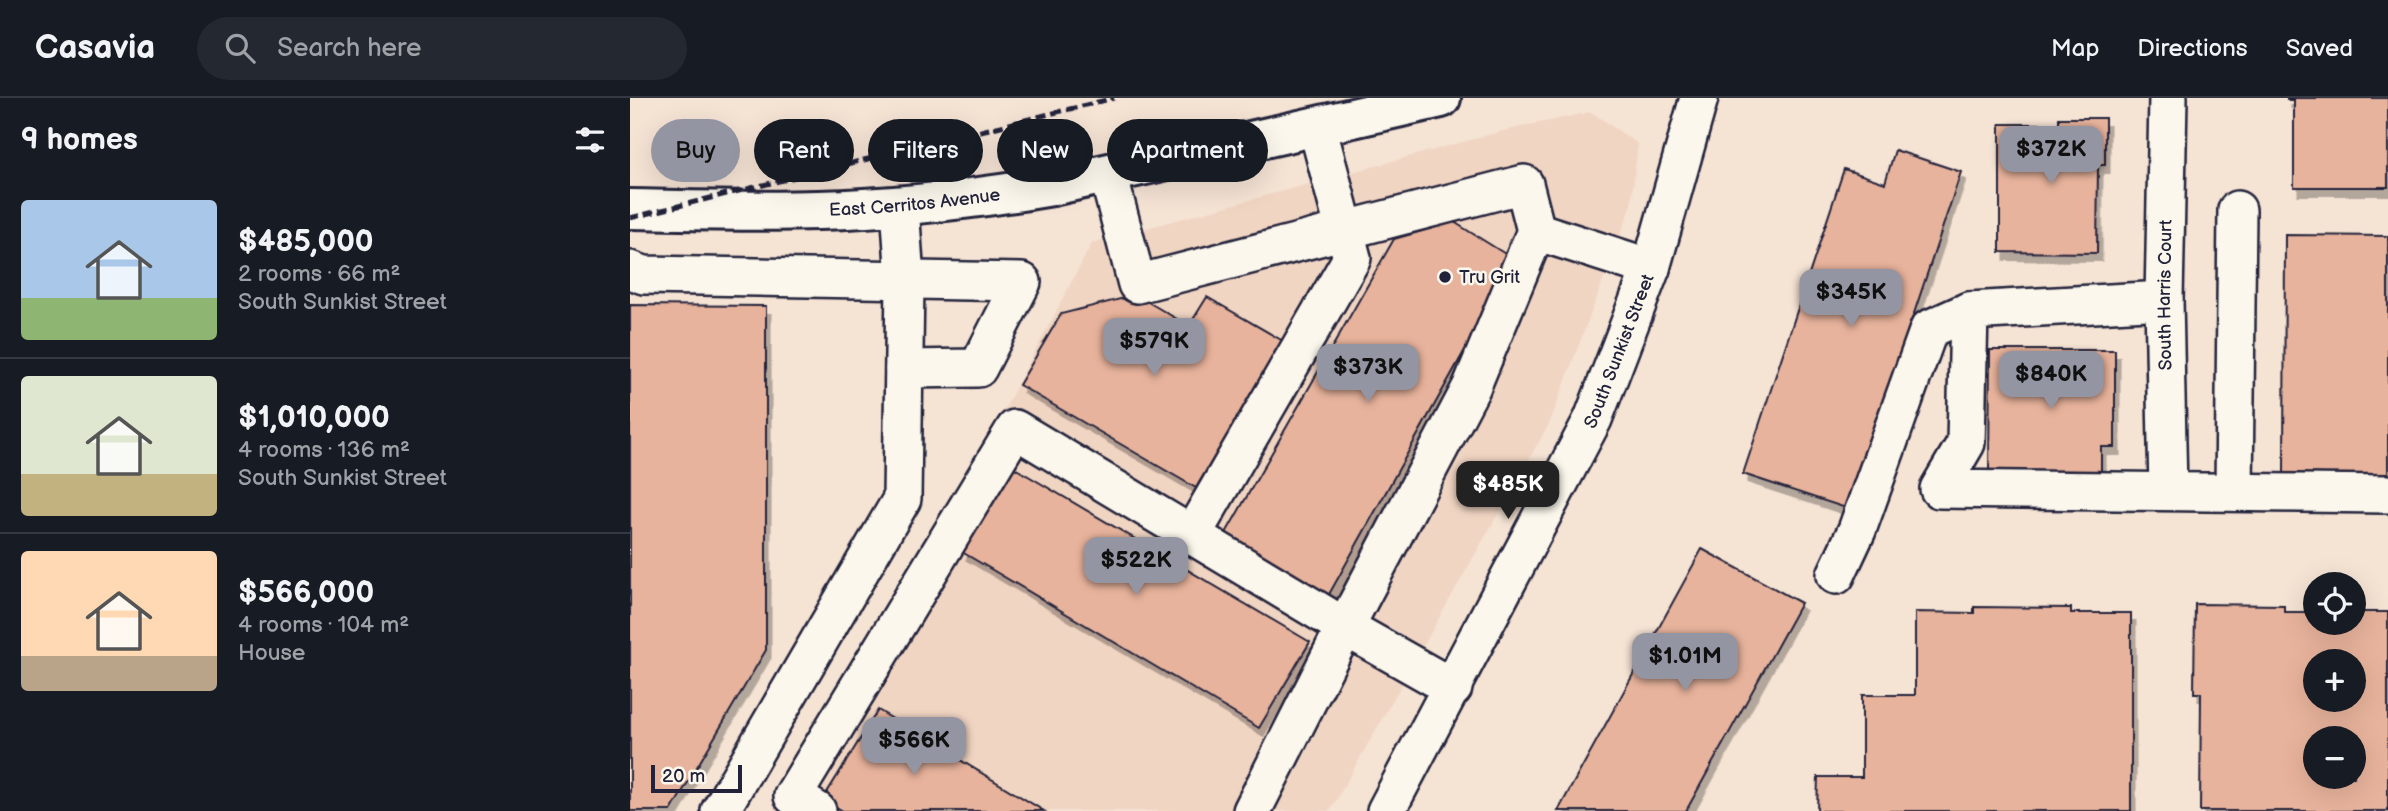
<!DOCTYPE html>
<html lang="en">
<head>
<meta charset="utf-8">
<style>
  :root { --surface:#171b24; --page:#242831; --text:#f1f3f6; --muted:#9ea1a6; --line:#363941; --accent:#9495a2 }
  body { margin:0; font-family:"Balsamiq Sans",sans-serif; background:var(--page); color:var(--text); height:100vh; display:flex; flex-direction:column; font-size:26px; white-space:nowrap }
  * { box-sizing:border-box; margin:0 }
  p { font-size:23px; color:var(--muted) }
  .icon { flex:none; width:38px; height:38px; fill:none; stroke:currentColor; stroke-width:2; stroke-linecap:round; stroke-linejoin:round }
  .map { position:relative; flex:1; overflow:hidden }
  .drawer { display:flex; flex-direction:column; background:var(--surface); width:630px }
  .drawer>* { flex:none }
  .banner { position:absolute; left:21px; top:21px; width:665px; height:63px; display:flex; gap:14px }
  .controls { position:absolute; left:1673px; top:474px; display:grid; gap:14px }
  .controls a { display:grid; place-items:center; width:63px; height:63px; border-radius:50%; background:var(--surface); box-shadow:0 7px 28px #0002; font-size:35px }
  .scale { position:absolute; left:21px; bottom:18px; width:91px; box-sizing:border-box; padding-left:7px; border:4px solid #22223b; border-top:0; font-size:19px; line-height:24px; white-space:nowrap; color:#22223b; -webkit-text-stroke:5px #fbf7ec; paint-order:stroke }
  .price { position:absolute; translate:-50% -60px; padding:0 16px; border-radius:14px; background:var(--accent); color:#111; font-size:23px; line-height:46px; filter:drop-shadow(0 2px 4px #0008) }
  .price::after { content:''; position:absolute; left:50%; top:42px; width:21px; height:16px; margin-left:-10px; background:inherit; clip-path:polygon(0 0,100% 0,50% 100%) }
  .price.selected { background:#222; color:#fff }
  ul { padding:0; list-style:none }
  li { display:flex; align-items:center; gap:21px; height:175px; padding:0 21px }
  li+li { border-top:2px solid var(--line) }
  li span { display:grid; place-items:center; flex:none; width:196px; height:140px; border-radius:7px; color:#555 }
  li>.icon { margin-inline-start:auto }
  span .icon { width:84px; height:84px; fill:#fffc; stroke-width:1 }
  li b { font-size:30px }
  h2 { display:flex; justify-content:space-between; align-items:center; height:84px; padding:0 21px; font-size:30px }
  .tag { padding:0 24px; border-radius:32px; background:var(--surface); box-shadow:0 7px 28px #0002; font-size:24px; line-height:63px }
  .tag.selected { background:var(--accent); color:#111 }
  header { display:flex; align-items:center; gap:42px; box-sizing:border-box; height:98px; padding:0 35px; background:var(--surface); border-bottom:2px solid var(--line) }
  header strong { font-size:33px }
  nav { display:flex; gap:38px; margin-inline-start:auto; font-size:24px }
  .search { width:490px; height:63px; background:var(--page); display:flex; align-items:center; gap:18px; box-sizing:border-box; padding:0 24px; border-radius:38px; color:var(--muted); font-size:26px }
  main { display:flex; flex:1; min-height:0 }
  .map>svg:first-child { display:block }
  .built { fill:#f1d5c3 }
  .building { fill:#e8b39c; stroke:#22223b; stroke-width:2; fill-rule:evenodd; filter:url(#shadow) }
  .lines { fill:none; stroke-linecap:round; stroke-linejoin:round }
  .minor-casing { stroke:#22223b; stroke-width:42 }
  .major-casing { stroke:#22223b; stroke-width:44 }
  .minor { stroke:#fbf7ec; stroke-width:37 }
  .major { stroke:#fbf7ec; stroke-width:38 }
  .rail { stroke:#22223b; stroke-width:5; stroke-dasharray:10 5; stroke-linecap:butt }
  .poi-dot { fill:#22223b; stroke:#fbf7ec; stroke-width:2.5 }
  .labels { text-anchor:middle; stroke-width:5; stroke-linejoin:round; paint-order:stroke }
  .street-label { font-size:18px; fill:#22223b; stroke:#fbf7ec }
  .poi-label { font-size:18px; fill:#22223b; stroke:#fbf7ec; text-anchor:start }
</style>
</head>
<body>
<header>
<strong>Casavia</strong>
<div class="search"><svg class="icon" aria-label="search" viewBox="0 0 24 24"><circle cx="10" cy="10" r="6"/><path d="M15 15l6 6"/></svg>Search here</div>
<nav><a>Map</a><a>Directions</a><a>Saved</a></nav>
</header>
<main>
<section class="drawer">
<h2>9 homes<svg class="icon" aria-label="filters" viewBox="0 0 24 24"><path d="M4 7h16M4 17h16"/><circle cx="9" cy="7" r="2"/><circle cx="15" cy="17" r="2"/></svg></h2>
<ul>
<li><span style="background:linear-gradient(#a9c7e8 70%,#8fb573 0)"><svg class="icon" aria-label="home" viewBox="0 0 24 24"><path d="M3 11l9-7 9 7M6 9v11h12V9"/></svg></span><div><b>$485,000</b><p>2 rooms · 66 m²</p><p>South Sunkist Street</p></div></li>
<li><span style="background:linear-gradient(#dfe7d0 70%,#c2b280 0)"><svg class="icon" aria-label="home" viewBox="0 0 24 24"><path d="M3 11l9-7 9 7M6 9v11h12V9"/></svg></span><div><b>$1,010,000</b><p>4 rooms · 136 m²</p><p>South Sunkist Street</p></div></li>
<li><span style="background:linear-gradient(#ffd9b3 75%,#b9a48a 0)"><svg class="icon" aria-label="home" viewBox="0 0 24 24"><path d="M3 11l9-7 9 7M6 9v11h12V9"/></svg></span><div><b>$566,000</b><p>4 rooms · 104 m²</p><p>House</p></div></li>
</ul>
</section>
<div class="map">
<svg width="1758" height="713" viewBox="0 0 1758 713">
  <defs>
    <filter id="shadow"><feDropShadow dx="4.5" dy="8" stdDeviation="0" flood-color="#0004"/></filter>
  </defs>
  <rect width="100%" height="100%" fill="#f5e3d4"/>
  <filter id="ink" filterUnits="userSpaceOnUse"><feTurbulence type="fractalNoise" baseFrequency=".0143" numOctaves="2"/><feDisplacementMap in="SourceGraphic" scale="14" xChannelSelector="R" yChannelSelector="G"/><feConvolveMatrix kernelMatrix="1 2 1 2 8 2 1 2 1" color-interpolation-filters="sRGB"/></filter>
  <g filter="url(#ink)">
    <path class="built" d="M961 14 1008 46 1001 108 920 324 700 713H143L364 331 462 145 877 32Z"/>
    <g class="building">
      <path d="M1657 0H1758V89H1664V2H1657Z"/>
      <path d="M1429 20H1475V67H1468L1467 155 1370 154V26H1429Z"/>
      <path d="M1265 52 1331 74 1219 411 1113 376 1214 71 1255 85Z"/>
      <path d="M824 124 885 162 697 500 592 442 764 141Z"/>
      <path d="M1655 137 1758 138V379H1654Z"/>
      <path d="M506 197 559 228 577 199 653 243 566 390 389 287 431 216Z"/>
      <path d="M0 207 136 208V552L41 713H0Z"/>
      <path d="M1360 252H1485V349H1471V376H1359Z"/>
      <path d="M383 369 680 544 629 630 332 454Z"/>
      <path d="M1072 451 1171 505 1056 713H928Z"/>
      <path d="M1565 506 1654 507V514H1685V525H1724V514H1758V713H1570L1571 595H1564ZM1685 564H1724V602H1685ZM1685 640H1724V679H1685Z"/>
      <path d="M1344 509 1441 510V515H1501V713H1187L1188 679H1232V597H1285V514L1344 515Z"/>
      <path d="M248 612 414 713H213L193 701Z"/>
    </g>
    <g class="lines">
      <defs>
        <g id="minor">
          <path d="M478 76 507 186 894 86 906 133"/>
          <path d="M0 172 14 177 392 184 348 270 274 271"/>
          <path d="M1534 202 1339 213 1336 345 1309 391 1758 396"/>
          <path id="s1" d="M1538 393 1534 202 1538 0"/>
          <path d="M1604 394 1607 112"/>
          <path d="M562 437 722 160 687 28"/>
          <path d="M1206 477 1227 432 1299 231 1339 213"/>
          <path d="M90 713 272 401 275 182 270 108"/>
          <path d="M187 713 163 698 385 331 715 529 823 590"/>
          <path d="M622 713 715 529 841 290 906 133 1021 170"/>
          <path id="s2" d="M756 713 963 321 1021 170 1069 0"/>
        </g>
        <g id="major">
          <path id="s3" d="M0 111C62 112 125 114 188 112 266 110 345 101 422 88L811 0"/>
        </g>
      </defs>
      <use href="#minor" class="minor-casing"/>
      <use href="#major" class="major-casing"/>
      <use href="#minor" class="minor"/>
      <use href="#major" class="major"/>
      <path class="rail" d="M0 120 484 0"/>
    </g>
  </g>
  <circle class="poi-dot" cx="815" cy="179" r="7"/>
  <g class="labels">
    <g class="street-label">
      <text dy="6" stroke="none"><textPath href="#s3" startOffset="285">East Cerritos Avenue</textPath></text>
      <text dy="6" stroke="none"><textPath href="#s1" startOffset="196">South Harris Court</textPath></text>
      <text dy="6" stroke="none"><textPath href="#s2" startOffset="516">South Sunkist Street</textPath></text>
    </g>
    <g class="poi-label">
      <text x="829" y="185">Tru Grit</text>
    </g>
  </g>
</svg>
<div class="controls">
<a><svg class="icon" aria-label="locate" viewBox="0 0 24 24"><circle cx="12" cy="12" r="6"/><path d="M12 2v4M12 18v4M2 12h4M18 12h4"/></svg></a>
<a>+</a>
<a>−</a>
</div>
<div class="scale">20 m</div>
<b class="price" style="left:1421px;top:88px">$372K</b>
<b class="price" style="left:1221px;top:231px">$345K</b>
<b class="price" style="left:524px;top:280px">$579K</b>
<b class="price" style="left:738px;top:306px">$373K</b>
<b class="price" style="left:1421px;top:313px">$840K</b>
<b class="price selected" style="left:878px;top:423px">$485K</b>
<b class="price" style="left:506px;top:499px">$522K</b>
<b class="price" style="left:1055px;top:595px">$1.01M</b>
<b class="price" style="left:284px;top:679px">$566K</b>
<div class="banner">
<a class="tag selected">Buy</a>
<a class="tag">Rent</a>
<a class="tag">Filters</a>
<a class="tag">New</a>
<a class="tag">Apartment</a>
</div>
</div>
</main>
</body>
</html>
